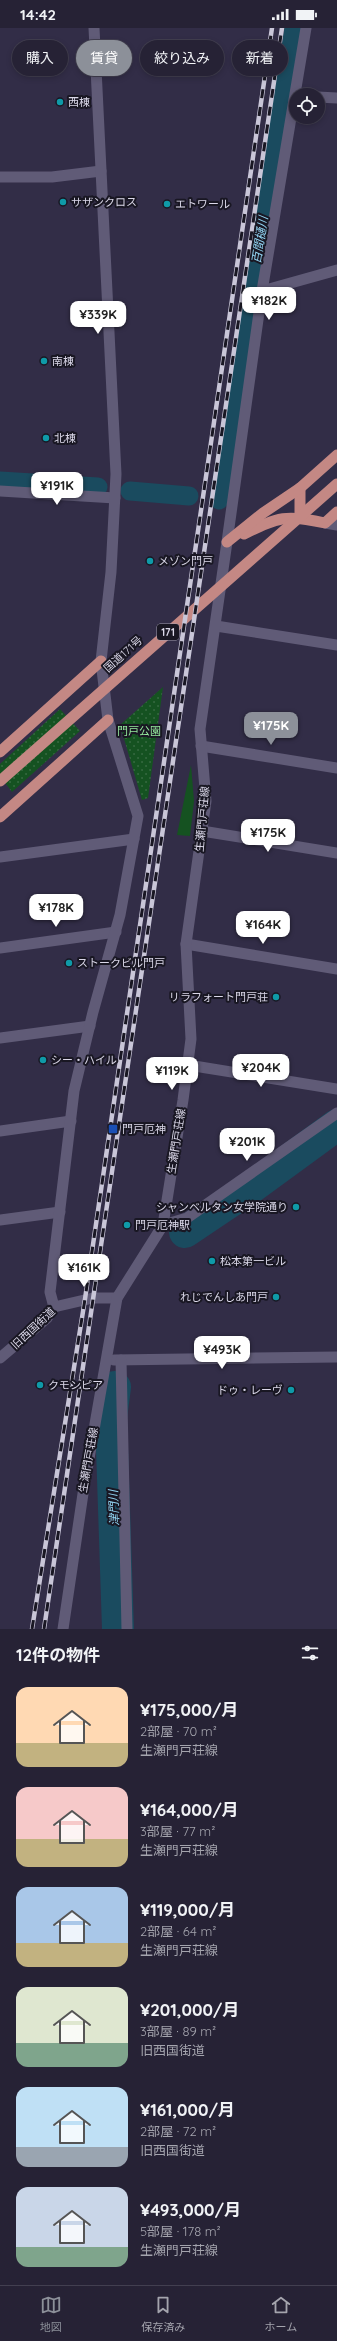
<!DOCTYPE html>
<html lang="ja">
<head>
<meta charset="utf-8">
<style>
  :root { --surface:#262235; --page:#322f41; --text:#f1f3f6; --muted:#a4a4ad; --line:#423f50; --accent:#8c9099 }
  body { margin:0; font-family:Quicksand,"Noto Sans JP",sans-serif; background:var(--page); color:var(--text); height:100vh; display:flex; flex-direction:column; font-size:15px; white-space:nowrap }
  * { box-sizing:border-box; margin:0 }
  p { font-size:13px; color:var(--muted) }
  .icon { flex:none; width:22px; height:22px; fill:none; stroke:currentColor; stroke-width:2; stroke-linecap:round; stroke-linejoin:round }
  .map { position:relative; height:1601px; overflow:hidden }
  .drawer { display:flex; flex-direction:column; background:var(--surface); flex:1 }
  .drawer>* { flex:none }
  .guide { position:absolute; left:12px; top:12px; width:313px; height:36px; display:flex; gap:8px }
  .controls { position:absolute; left:289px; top:60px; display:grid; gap:8px }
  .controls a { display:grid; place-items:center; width:36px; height:36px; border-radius:50%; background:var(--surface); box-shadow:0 2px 6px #0003,0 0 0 1px var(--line); font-size:20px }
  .price { position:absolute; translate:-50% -34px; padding:0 9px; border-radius:8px; background:#fff; color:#222; font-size:13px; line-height:26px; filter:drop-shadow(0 1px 2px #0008) }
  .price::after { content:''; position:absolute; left:50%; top:24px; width:12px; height:9px; margin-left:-6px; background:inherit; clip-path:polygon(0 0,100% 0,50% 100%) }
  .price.current { background:var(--accent); color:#fff }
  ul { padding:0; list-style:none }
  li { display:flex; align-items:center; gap:12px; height:100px; padding:0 16px }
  li span { display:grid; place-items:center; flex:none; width:112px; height:80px; border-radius:12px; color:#555 }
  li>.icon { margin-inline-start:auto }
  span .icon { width:48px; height:48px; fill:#fffc; stroke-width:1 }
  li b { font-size:17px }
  h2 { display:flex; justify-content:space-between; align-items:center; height:48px; padding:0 16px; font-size:17px }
  .tag { padding:0 14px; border-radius:18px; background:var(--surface); box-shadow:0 2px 6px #0003,0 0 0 1px var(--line); font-size:14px; line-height:36px }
  .tag.current { background:var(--accent); color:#fff }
  .status { display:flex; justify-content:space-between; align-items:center; height:28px; padding:0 20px; background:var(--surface); direction:ltr }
  .status svg { height:11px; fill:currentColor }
  .tabs { display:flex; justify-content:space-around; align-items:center; height:56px; border-top:1px solid var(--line); background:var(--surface); font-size:11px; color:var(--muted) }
  .tabs a { display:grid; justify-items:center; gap:2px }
  .tabs .current { color:var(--accent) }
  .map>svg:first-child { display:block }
  .grass { fill:#155221 }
  .park { fill:url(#park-dots) }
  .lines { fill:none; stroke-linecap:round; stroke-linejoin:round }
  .canal { stroke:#1a4b5f; stroke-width:19 }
  .river { stroke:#1a4b5f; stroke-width:32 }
  .minor { stroke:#605b77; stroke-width:11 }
  .tertiary { stroke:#605b77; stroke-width:11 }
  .secondary { stroke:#605b77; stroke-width:11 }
  .trunk { stroke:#c48884; stroke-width:11 }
  .rail-casing { stroke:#c9c6d8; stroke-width:4.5 }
  .rail { stroke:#191723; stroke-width:3; stroke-dasharray:9; stroke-linecap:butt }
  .culture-dot { fill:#0f9aa8; stroke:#191723; stroke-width:1.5 }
  .transit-dot { fill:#1a4fb4; stroke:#191723; stroke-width:1.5 }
  .labels { text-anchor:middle; stroke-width:4; stroke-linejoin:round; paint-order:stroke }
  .shield { fill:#191723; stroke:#a19eae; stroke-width:1 }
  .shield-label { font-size:10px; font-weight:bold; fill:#dbd8e9 }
  .poi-label { font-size:11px; fill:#dbd8e9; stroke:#191723; text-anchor:start }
  .street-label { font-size:11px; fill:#dbd8e9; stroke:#191723 }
  .park-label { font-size:11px; fill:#96ea9e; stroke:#191723 }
  .water-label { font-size:12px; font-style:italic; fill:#91d4f2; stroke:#191723 }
</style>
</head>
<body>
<div class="status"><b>14:42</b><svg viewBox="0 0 49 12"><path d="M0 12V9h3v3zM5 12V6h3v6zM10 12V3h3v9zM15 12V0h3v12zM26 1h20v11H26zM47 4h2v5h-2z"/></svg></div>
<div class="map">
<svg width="337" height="1601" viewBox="0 0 337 1601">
  <defs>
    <pattern id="park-dots" width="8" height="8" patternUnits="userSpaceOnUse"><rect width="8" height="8" fill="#155221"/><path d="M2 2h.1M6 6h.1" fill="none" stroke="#366a41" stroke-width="1.8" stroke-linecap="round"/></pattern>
  </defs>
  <rect width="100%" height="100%" fill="#322d47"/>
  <path class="grass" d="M191 737 194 773 190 808 177 807Z"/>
  <g class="park">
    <path d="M163 659 148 770 142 772 120 697Z"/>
    <path d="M60 681 80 703 12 764 0 748V736Z"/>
  </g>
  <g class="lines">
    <g class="canal">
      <path d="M0 453 98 459"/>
      <path d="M130 463 189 468"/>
      <path d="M219 472 294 0"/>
    </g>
    <g class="river">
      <path d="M185 1204 252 1159 337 1097"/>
      <path d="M115 1359 111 1390 118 1601"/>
    </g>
    <g class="minor">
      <path d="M318 69 337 70"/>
      <path d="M0 149H52L101 143"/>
      <path d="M262 263 337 242"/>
      <path d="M0 463 115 470"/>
      <path d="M325 495 337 497"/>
      <path d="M227 514 262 263 306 0"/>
      <path d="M216 598 337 617"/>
      <path d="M201 718 337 740"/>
      <path d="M202 803 337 825"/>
      <path d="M0 829 134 811"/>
      <path d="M186 916 337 941"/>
      <path d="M0 920 116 904"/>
      <path d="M0 1010 90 998"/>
      <path d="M188 1037 337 1061"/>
      <path d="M0 1103 71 1093"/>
      <path d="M0 1192 60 1184"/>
      <path d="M163 1197 187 1190 337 1085"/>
      <path d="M0 1330 47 1290 54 1279 50 1264 74 1063 93 984 120 887 138 788 108 692 101 633 111 544 116 446 94 0"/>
      <path d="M114 1332 337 1329"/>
      <path d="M121 1332 127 1601"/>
    </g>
    <path class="tertiary" d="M54 1279 93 1270H117"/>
    <path class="secondary" d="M63 1601 84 1459 117 1270 163 1197 183 1072 191 1011 186 916 206 773 200 701 227 514"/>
    <g class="trunk">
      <path d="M300 460V490"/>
      <path d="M244 506C279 489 286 486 325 495L337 484"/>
      <path d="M227 514 263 485 300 460 337 427"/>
      <path d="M0 724 101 633"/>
      <path d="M0 753 337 456"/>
      <path d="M0 789 108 692"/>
    </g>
    <defs>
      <g id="rail">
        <path d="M32 1601 85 1271 272 0"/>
        <path d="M44 1601 282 0"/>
      </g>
    </defs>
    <use href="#rail" class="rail-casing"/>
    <use href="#rail" class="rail"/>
  </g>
  <g class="culture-dot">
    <circle cx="60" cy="74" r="4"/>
    <circle cx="63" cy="174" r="4"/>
    <circle cx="167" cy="176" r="4"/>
    <circle cx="44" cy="333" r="4"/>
    <circle cx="46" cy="410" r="4"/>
    <circle cx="150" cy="533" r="4"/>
    <circle cx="69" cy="935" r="4"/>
    <circle cx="276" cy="969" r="4"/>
    <circle cx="43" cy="1032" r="4"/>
    <circle cx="296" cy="1179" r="4"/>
    <circle cx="127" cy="1197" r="4"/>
    <circle cx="212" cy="1233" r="4"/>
    <circle cx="276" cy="1269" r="4"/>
    <circle cx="40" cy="1357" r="4"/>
    <circle cx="291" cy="1362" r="4"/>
  </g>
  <rect class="transit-dot" x="108" y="1096" width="10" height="10" rx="2"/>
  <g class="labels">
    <rect class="shield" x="157" y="596" width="22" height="16" rx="3"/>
    <g class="shield-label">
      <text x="168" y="608">171</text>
    </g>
    <g class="poi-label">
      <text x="68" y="78">西棟</text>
      <text x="71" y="178">サザンクロス</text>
      <text x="175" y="180">エトワール</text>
      <text x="52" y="337">南棟</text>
      <text x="54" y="414">北棟</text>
      <text x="158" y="537">メゾン門戸</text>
      <text x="77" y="939">ストークビル門戸</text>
      <text x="268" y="973" text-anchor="end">リラフォート門戸荘</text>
      <text x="51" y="1036">シー・ハイル</text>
      <text x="122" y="1105">門戸厄神</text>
      <text x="288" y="1183" text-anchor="end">シャンベルタン女学院通り</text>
      <text x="135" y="1201">門戸厄神駅</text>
      <text x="220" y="1237">松本第一ビル</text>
      <text x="268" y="1273" text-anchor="end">れじでんしあ門戸</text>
      <text x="48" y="1361">クモンピア</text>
      <text x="283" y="1366" text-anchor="end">ドゥ・レーヴ</text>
    </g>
    <g class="street-label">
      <text transform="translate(123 626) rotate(-42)" y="4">国道171号</text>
      <text transform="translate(202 791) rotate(-85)" y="4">生瀬門戸荘線</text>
      <text transform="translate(176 1113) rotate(-81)" y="4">生瀬門戸荘線</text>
      <text transform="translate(33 1300) rotate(-43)" y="4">旧西国街道</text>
      <text transform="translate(88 1432) rotate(-80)" y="4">生瀬門戸荘線</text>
    </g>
    <g class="park-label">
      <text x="139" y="707">門戸公園</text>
    </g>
    <g class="water-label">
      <text transform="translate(260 212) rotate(-81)" y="4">百間樋川</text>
      <text transform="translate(114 1480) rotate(-92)" y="4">津門川</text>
    </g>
  </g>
</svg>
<div class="controls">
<a><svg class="icon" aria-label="locate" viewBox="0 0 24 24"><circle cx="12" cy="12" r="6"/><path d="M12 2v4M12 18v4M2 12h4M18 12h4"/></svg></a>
</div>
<b class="price" style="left:269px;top:293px">¥182K</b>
<b class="price" style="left:98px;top:307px">¥339K</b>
<b class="price" style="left:57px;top:478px">¥191K</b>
<b class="price current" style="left:271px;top:718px">¥175K</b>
<b class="price" style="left:268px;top:825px">¥175K</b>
<b class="price" style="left:56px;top:900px">¥178K</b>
<b class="price" style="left:263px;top:917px">¥164K</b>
<b class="price" style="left:261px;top:1060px">¥204K</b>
<b class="price" style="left:172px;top:1063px">¥119K</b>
<b class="price" style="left:247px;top:1134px">¥201K</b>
<b class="price" style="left:84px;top:1260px">¥161K</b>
<b class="price" style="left:222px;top:1342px">¥493K</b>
<div class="guide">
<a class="tag">購入</a>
<a class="tag current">賃貸</a>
<a class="tag">絞り込み</a>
<a class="tag">新着</a>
</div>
</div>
<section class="drawer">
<h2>12件の物件<svg class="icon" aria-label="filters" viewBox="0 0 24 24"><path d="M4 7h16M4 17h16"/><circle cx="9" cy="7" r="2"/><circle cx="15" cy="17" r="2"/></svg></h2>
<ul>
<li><span style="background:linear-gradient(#ffd9b3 70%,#c2b280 0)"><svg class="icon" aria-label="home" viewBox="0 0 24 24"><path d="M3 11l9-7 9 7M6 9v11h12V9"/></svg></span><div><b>¥175,000/月</b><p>2部屋 · 70 m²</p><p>生瀬門戸荘線</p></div></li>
<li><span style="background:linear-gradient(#f6c9c9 65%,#c2b280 0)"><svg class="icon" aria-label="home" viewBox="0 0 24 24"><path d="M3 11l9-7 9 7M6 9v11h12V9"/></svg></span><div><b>¥164,000/月</b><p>3部屋 · 77 m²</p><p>生瀬門戸荘線</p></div></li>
<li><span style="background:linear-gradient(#a9c7e8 70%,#c2b280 0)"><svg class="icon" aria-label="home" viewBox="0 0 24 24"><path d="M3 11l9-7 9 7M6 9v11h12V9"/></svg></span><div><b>¥119,000/月</b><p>2部屋 · 64 m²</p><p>生瀬門戸荘線</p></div></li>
<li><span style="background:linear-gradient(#dfe7d0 70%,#7fa58c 0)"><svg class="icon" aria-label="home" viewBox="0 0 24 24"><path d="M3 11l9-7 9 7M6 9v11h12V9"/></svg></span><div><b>¥201,000/月</b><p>3部屋 · 89 m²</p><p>旧西国街道</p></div></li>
<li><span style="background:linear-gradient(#bfe0f5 75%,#9aa5b1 0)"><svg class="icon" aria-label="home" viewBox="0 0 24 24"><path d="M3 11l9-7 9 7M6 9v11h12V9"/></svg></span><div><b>¥161,000/月</b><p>2部屋 · 72 m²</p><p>旧西国街道</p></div></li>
<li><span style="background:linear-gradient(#c9d6e8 75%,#7fa58c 0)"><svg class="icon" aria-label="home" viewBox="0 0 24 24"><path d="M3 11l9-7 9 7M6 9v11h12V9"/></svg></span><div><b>¥493,000/月</b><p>5部屋 · 178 m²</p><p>生瀬門戸荘線</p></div></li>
</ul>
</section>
<nav class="tabs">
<a class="current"><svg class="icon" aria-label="map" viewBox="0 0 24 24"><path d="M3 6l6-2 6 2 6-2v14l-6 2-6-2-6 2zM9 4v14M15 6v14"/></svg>地図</a>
<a><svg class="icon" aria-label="saved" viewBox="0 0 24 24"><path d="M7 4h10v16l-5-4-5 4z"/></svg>保存済み</a>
<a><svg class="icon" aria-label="home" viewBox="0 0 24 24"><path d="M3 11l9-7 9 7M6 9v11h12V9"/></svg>ホーム</a>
</nav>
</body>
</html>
